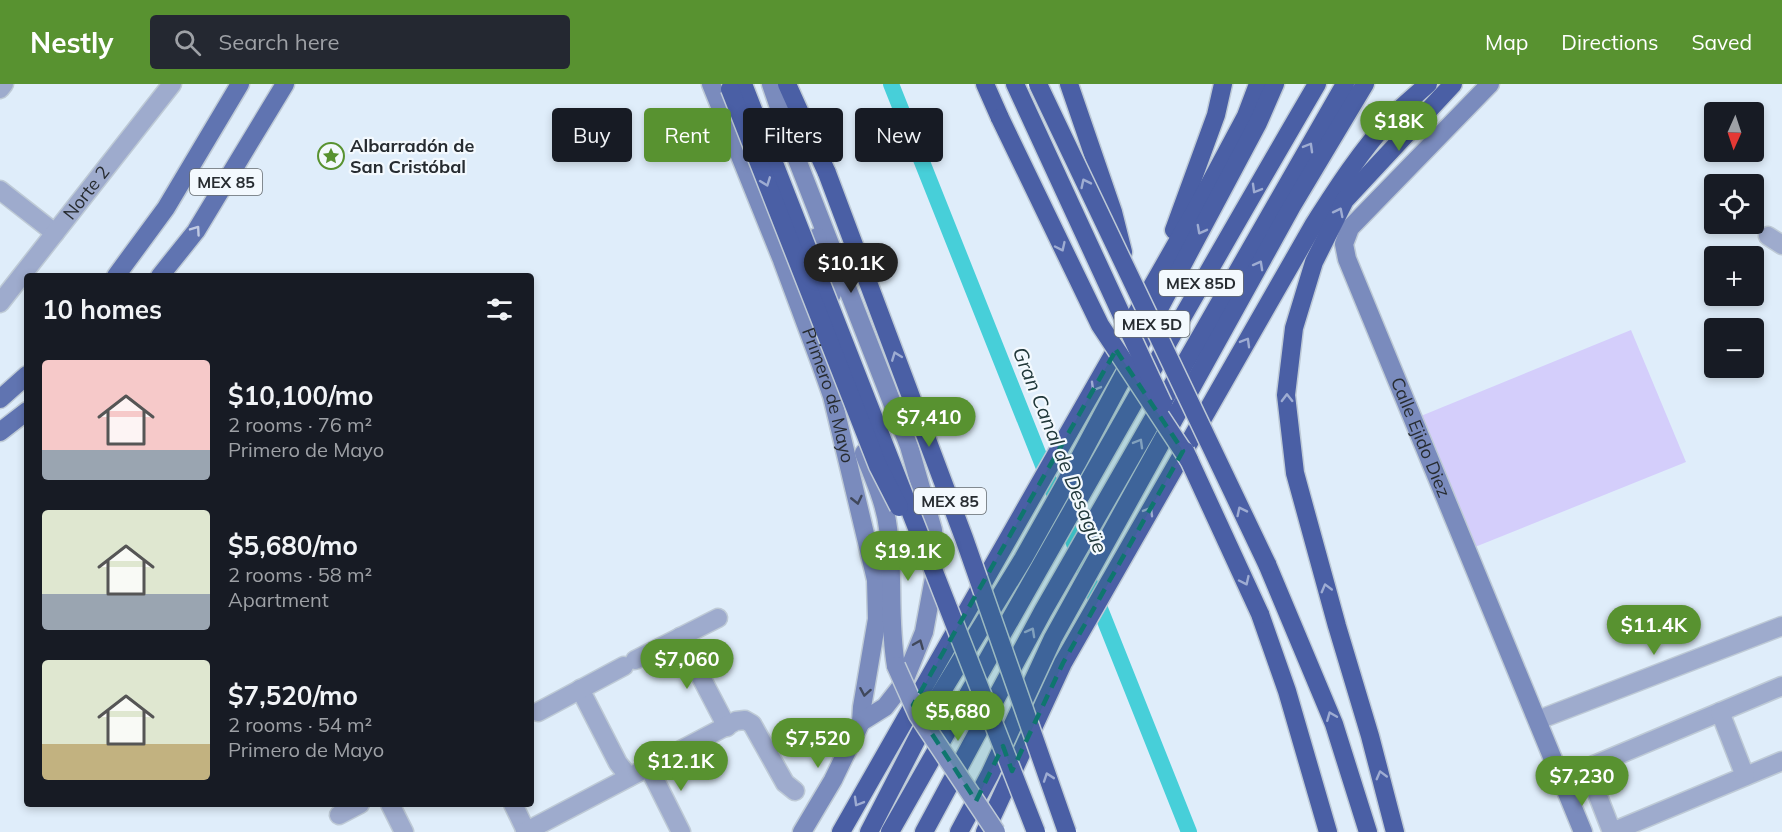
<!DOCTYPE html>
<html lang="en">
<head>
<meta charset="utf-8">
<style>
  :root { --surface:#171b24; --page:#242831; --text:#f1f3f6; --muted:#9ea1a6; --accent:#589230 }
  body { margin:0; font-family:Mulish,sans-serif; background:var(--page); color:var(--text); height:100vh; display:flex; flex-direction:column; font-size:22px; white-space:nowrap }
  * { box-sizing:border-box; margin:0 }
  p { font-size:20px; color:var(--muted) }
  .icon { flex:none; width:33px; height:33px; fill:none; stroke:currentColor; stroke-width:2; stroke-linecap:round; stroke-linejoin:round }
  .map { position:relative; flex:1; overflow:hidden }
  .sheet { position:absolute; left:24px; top:189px; width:510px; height:534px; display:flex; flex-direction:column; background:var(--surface); border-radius:6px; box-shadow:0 3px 9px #0003 }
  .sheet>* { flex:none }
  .guide { position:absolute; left:552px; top:24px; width:570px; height:54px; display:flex; gap:12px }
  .needle { width:39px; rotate:183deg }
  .controls { position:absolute; left:1704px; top:18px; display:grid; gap:12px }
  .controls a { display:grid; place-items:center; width:60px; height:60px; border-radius:6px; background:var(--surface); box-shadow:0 3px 9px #0003; font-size:30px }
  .price { position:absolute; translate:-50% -51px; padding:0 14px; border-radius:21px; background:var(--accent); color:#fff; font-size:20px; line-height:39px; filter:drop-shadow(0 2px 3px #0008) }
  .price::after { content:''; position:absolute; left:50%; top:36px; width:18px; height:14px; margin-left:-9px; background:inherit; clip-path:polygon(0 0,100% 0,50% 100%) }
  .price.selected { background:#222; color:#fff }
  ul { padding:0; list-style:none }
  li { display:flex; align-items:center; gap:18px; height:150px; padding:0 18px }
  li span { display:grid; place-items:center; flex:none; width:168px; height:120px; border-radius:6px; color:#555 }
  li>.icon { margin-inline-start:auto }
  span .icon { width:72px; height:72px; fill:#fffc; stroke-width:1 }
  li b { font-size:26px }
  h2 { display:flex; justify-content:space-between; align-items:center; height:72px; padding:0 18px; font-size:26px }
  .pill { padding:0 21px; border-radius:6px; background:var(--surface); box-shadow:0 3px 9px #0003; font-size:21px; line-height:54px }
  .pill.selected { background:var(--accent); color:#fff }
  header { display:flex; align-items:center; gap:36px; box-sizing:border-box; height:84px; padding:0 30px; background:var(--accent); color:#fff }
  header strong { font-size:28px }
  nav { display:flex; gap:33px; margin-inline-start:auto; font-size:21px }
  .search { width:420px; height:54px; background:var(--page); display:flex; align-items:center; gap:15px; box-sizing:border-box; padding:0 21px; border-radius:6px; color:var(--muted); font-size:22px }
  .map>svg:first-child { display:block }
  .green { fill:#d4cefb }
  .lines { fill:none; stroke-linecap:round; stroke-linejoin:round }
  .canal { stroke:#47cfd9; stroke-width:16 }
  .street-casing { stroke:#becad6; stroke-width:21 }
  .secondary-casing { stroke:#becad6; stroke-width:21 }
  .primary-casing { stroke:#becad6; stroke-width:21 }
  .highway-casing { stroke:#becad6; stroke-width:21 }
  .street { stroke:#9eabcd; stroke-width:18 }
  .secondary { stroke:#7a8bbd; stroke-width:18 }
  .primary { stroke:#6074b1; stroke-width:18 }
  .highway { stroke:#4a5fa5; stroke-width:18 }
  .secondary-bridge-casing { stroke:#becad6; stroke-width:21; stroke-linecap:butt }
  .highway-bridge-casing { stroke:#becad6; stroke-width:21; stroke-linecap:butt }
  .secondary-bridge { stroke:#7a8bbd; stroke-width:18 }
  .highway-bridge { stroke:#4a5fa5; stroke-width:18 }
  .oneway { stroke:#9eacd2 }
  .oneway2 { stroke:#c0cae3 }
  .oneway3 { stroke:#40485b }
  .marked { fill:#0f766e; fill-opacity:0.2; stroke:#0f766e; stroke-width:4.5; stroke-dasharray:12 8; stroke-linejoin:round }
  .labels { text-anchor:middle; stroke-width:4.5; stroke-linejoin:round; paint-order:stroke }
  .shield { fill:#f3f9fe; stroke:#646a6e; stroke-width:1.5 }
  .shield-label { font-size:16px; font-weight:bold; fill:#272c31 }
  .poi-label { font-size:18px; font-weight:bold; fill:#272c31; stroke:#f3f9fe; text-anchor:start }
  .street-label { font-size:18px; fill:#272c31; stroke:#f3f9fe }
  .water-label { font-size:20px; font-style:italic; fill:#21383a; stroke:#f3f9fe }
</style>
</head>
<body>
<header>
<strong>Nestly</strong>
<div class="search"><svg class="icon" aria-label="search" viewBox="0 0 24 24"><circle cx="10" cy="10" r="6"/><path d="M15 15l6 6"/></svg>Search here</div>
<nav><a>Map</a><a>Directions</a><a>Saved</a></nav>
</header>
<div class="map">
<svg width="1782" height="748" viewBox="0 0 1782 748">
  <rect width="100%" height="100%" fill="#dfedfa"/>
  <path class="green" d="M1631 246 1686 378 1470 465 1416 334Z"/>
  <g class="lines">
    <path class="canal" d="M891 0 1189 748"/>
    <defs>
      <g id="street">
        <path d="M0 5 4 0"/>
        <path d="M0 106 55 149"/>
        <path d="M1768 152 1782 161"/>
        <path id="s1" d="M0 219 172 0"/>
        <path d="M680 553 727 643"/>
        <path d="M635 576 718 534"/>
        <path d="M1782 602 1587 684 1612 748 1782 677"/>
        <path d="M580 605 618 679 629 693"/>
        <path d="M538 628 624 582"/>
        <path d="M1720 628 1745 692"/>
        <path d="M1538 636 1782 542"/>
        <path d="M649 684 681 748"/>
        <path d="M390 720 404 748"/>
        <path d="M513 720 526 747"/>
        <path d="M339 731 360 720"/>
        <path d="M525 748 736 637 745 636 752 640 785 699 795 707"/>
      </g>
      <g id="secondary">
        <path id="s2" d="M711 0 782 176 820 278 832 312 850 387 876 496 877 535 862 623 861 638 833 696 802 748"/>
        <path d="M771 0 796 73 909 362 933 446 934 494 924 548 903 600 885 623 861 638"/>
        <path id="s3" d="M1490 0 1350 144 1344 160 1347 175 1583 748"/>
        <path d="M817 153 832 210"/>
        <path d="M864 369C873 393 885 418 888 444 894 490 888 536 896 582"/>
      </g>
      <g id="primary">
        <path d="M116 192 166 124 240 0"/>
        <path d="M160 192 196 147 285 0"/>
        <path d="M0 315 27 291"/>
        <path d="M0 348 27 327"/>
      </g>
      <g id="highway">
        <path d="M787 0 827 89"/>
        <path d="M985 0 1000 34"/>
        <path d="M1015 0 1123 234"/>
        <path d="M1069 0 1113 128 1123 168"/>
        <path d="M1174 146 1216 31 1223 0"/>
        <path d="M1267 480 1334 640 1368 748"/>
        <path d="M1260 530 1287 607 1328 748"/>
        <path d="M841 748 1199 120 1246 32 1258 0"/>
        <path d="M869 748 939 612 1023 475 1078 377 1258 39 1275 0"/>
        <path d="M890 748C1032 498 1172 248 1317 0"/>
        <path d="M924 748 1043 527 1345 0"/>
        <path d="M959 748 990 690 1053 554 1292 122 1365 0"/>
        <path d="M985 748 1063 579 1314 140C1337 104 1361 67 1390 35 1402 22 1415 12 1428 0"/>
        <path d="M1395 748 1370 652 1337 542 1295 389 1286 311 1294 244 1314 178 1345 116 1453 0"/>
      </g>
    </defs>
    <use href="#street" class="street-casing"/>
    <use href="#secondary" class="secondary-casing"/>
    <use href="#primary" class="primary-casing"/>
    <use href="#highway" class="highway-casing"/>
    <use href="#street" class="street"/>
    <use href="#secondary" class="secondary"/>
    <use href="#primary" class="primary"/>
    <use href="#highway" class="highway"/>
    <defs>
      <path id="secondary-bridge" d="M896 582 918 631 996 748"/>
      <g id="highway-bridge">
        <path d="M743 0 1036 748"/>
        <path d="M1038 0 1267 480"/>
        <path d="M730 5 878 382 899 423"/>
        <path d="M1000 34 1100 241 1189 376"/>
        <path d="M827 89 964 454 1067 748"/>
        <path d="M1123 234 1163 320"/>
        <path d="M1185 367 1260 530"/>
      </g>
    </defs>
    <use href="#secondary-bridge" class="secondary-bridge-casing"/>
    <use href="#highway-bridge" class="highway-bridge-casing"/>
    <use href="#secondary-bridge" class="secondary-bridge"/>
    <use href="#highway-bridge" class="highway-bridge"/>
  </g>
  <defs><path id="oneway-chevron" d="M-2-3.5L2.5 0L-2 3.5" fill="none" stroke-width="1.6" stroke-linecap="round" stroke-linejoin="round" transform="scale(1.5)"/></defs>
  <g class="oneway">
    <use href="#oneway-chevron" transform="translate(1309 63) rotate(-60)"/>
    <use href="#oneway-chevron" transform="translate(766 98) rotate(69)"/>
    <use href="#oneway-chevron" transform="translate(1085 99) rotate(-116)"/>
    <use href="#oneway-chevron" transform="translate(1256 105) rotate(120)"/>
    <use href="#oneway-chevron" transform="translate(1339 128) rotate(-63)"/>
    <use href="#oneway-chevron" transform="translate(1201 146) rotate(118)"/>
    <use href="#oneway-chevron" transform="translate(1061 163) rotate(65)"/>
    <use href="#oneway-chevron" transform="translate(1259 181) rotate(-61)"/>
    <use href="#oneway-chevron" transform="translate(1246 258) rotate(-60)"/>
    <use href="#oneway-chevron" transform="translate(896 272) rotate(-111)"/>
    <use href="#oneway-chevron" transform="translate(1095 303) rotate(120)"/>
    <use href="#oneway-chevron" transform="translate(1287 314) rotate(-91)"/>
    <use href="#oneway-chevron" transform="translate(1139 359) rotate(-60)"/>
    <use href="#oneway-chevron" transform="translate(1149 427) rotate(-60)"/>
    <use href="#oneway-chevron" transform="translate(1241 427) rotate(-116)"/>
    <use href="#oneway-chevron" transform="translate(1245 497) rotate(65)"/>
    <use href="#oneway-chevron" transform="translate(1326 504) rotate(-105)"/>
    <use href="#oneway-chevron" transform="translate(1031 548) rotate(-61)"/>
    <use href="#oneway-chevron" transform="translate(1331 632) rotate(-112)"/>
    <use href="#oneway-chevron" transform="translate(1381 691) rotate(-105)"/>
    <use href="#oneway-chevron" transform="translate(1048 693) rotate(-109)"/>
    <use href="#oneway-chevron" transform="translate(858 718) rotate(120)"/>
  </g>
  <use class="oneway2" href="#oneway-chevron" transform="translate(196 146) rotate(-55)"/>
  <g class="oneway3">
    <use href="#oneway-chevron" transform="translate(857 416) rotate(77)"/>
    <use href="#oneway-chevron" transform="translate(919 560) rotate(-68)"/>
    <use href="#oneway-chevron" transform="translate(865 608) rotate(100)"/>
  </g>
  <path class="marked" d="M1116 266 1183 367 1063 579 1012 687 1003 662 976 717 913 621Z"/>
  <defs>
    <symbol id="sight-ring" viewBox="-11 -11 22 22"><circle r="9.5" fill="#f3f9fe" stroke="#589230" stroke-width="1.5"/><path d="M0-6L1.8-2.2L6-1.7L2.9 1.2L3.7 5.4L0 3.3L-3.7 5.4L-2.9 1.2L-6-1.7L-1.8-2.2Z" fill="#589230"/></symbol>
  </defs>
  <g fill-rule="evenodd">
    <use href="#sight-ring" x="316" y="57" width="30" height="30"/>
  </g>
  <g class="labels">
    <g class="shield">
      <rect x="190" y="85" width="72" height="26" rx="4.5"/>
      <rect x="1159" y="186" width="84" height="26" rx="4.5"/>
      <rect x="1114.5" y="227" width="75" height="26" rx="4.5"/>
      <rect x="914" y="404" width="72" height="26" rx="4.5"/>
    </g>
    <g class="shield-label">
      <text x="226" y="104">MEX 85</text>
      <text x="1201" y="205">MEX 85D</text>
      <text x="1152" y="246">MEX 5D</text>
      <text x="950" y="423">MEX 85</text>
    </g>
    <g class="poi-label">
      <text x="350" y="68">Albarradón de<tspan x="350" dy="21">San Cristóbal</tspan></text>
    </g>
    <g class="street-label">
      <text dy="6" stroke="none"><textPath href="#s1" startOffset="140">Norte 2</textPath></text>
      <text dy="6" stroke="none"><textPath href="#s2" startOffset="333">Primero de Mayo</textPath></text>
      <text dy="6" stroke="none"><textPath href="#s3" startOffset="426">Calle Ejido Diez</textPath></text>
    </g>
    <g class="water-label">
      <text transform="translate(1060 366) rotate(68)" y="7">Gran Canal de Desagüe</text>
    </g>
  </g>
</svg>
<div class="controls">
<a><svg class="needle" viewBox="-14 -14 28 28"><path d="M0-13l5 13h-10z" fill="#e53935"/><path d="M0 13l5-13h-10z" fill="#9ea1a6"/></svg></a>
<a><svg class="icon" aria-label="locate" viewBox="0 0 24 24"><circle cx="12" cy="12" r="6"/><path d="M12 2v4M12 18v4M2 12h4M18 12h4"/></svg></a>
<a>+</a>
<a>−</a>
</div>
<b class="price" style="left:1399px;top:68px">$18K</b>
<b class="price selected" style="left:851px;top:210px">$10.1K</b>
<b class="price" style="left:929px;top:364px">$7,410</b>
<b class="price" style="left:908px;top:498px">$19.1K</b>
<b class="price" style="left:1654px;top:572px">$11.4K</b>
<b class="price" style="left:687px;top:606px">$7,060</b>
<b class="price" style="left:958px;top:658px">$5,680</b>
<b class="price" style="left:818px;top:685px">$7,520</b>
<b class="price" style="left:681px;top:708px">$12.1K</b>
<b class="price" style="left:1582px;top:723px">$7,230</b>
<div class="guide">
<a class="pill">Buy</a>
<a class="pill selected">Rent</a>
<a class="pill">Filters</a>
<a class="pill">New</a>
</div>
<section class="sheet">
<h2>10 homes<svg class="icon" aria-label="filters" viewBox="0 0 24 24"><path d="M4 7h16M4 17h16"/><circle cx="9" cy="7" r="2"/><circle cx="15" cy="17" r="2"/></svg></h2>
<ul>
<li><span style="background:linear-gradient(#f6c9c9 75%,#9aa5b1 0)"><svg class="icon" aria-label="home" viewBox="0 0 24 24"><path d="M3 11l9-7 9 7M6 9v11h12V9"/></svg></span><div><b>$10,100/mo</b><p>2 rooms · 76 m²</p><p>Primero de Mayo</p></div></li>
<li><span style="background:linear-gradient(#dfe7d0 70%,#9aa5b1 0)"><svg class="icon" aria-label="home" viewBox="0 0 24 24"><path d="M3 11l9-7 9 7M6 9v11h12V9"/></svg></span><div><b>$5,680/mo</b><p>2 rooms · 58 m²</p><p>Apartment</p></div></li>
<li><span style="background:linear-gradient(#dfe7d0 70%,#c2b280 0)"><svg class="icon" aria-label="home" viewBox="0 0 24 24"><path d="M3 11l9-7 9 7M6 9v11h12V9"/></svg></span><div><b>$7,520/mo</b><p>2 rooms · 54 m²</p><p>Primero de Mayo</p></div></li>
</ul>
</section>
</div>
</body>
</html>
